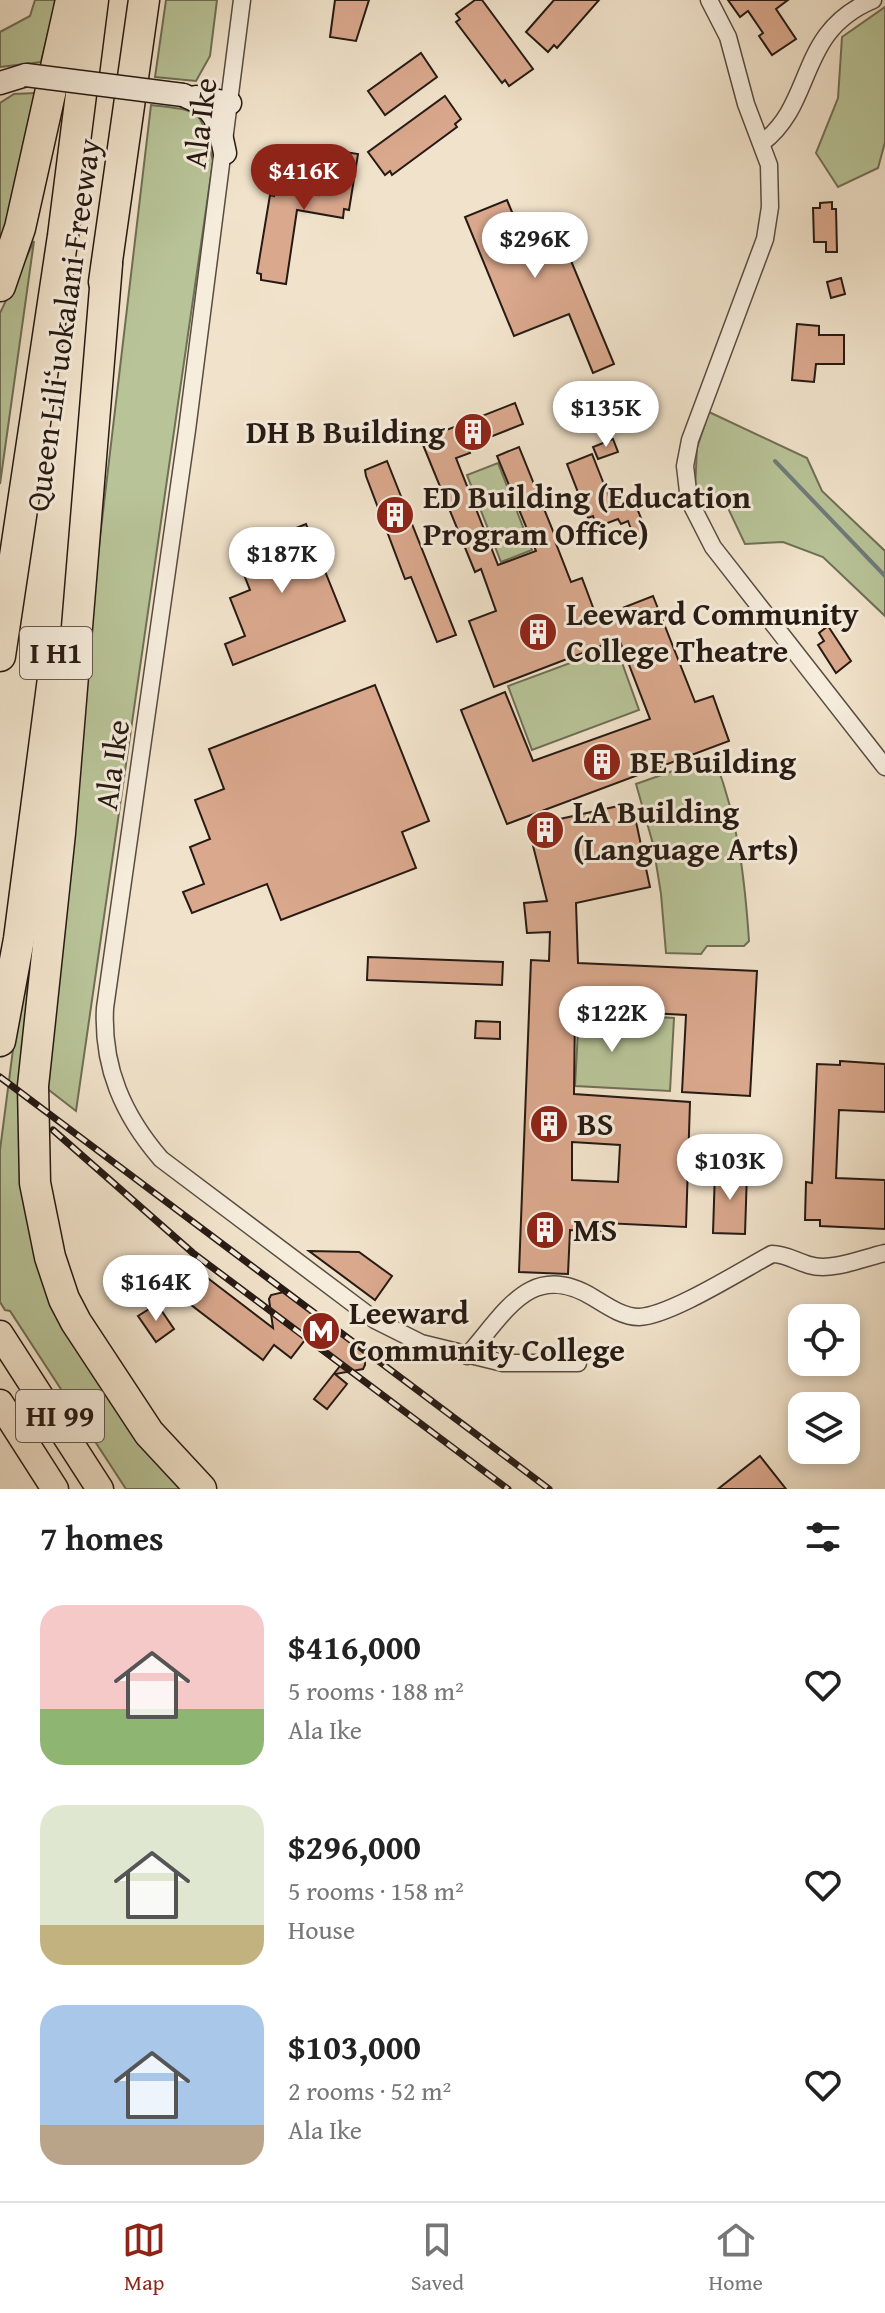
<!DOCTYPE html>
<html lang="en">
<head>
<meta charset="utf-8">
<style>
  :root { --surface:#fff; --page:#f2f2f2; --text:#222; --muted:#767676; --line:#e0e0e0; --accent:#8f2418 }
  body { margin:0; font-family:"Gentium Book Plus",serif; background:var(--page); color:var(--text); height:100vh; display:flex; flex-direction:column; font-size:30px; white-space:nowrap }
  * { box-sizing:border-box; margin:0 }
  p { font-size:26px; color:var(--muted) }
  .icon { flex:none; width:44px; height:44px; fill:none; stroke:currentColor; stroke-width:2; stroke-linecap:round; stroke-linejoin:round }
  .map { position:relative; height:1489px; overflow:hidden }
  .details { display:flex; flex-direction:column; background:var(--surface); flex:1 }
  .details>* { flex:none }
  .tools { position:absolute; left:788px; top:1304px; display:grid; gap:16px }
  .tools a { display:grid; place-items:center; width:72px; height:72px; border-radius:16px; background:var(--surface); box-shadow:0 4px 12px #0003; font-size:40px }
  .price { position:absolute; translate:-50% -68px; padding:0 18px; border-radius:28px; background:#fff; color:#222; font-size:26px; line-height:52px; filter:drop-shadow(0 2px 4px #0008) }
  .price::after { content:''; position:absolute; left:50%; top:48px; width:24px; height:18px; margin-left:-12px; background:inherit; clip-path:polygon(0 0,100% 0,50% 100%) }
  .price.active { background:var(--accent); color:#fff }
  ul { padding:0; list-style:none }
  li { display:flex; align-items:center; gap:24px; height:200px; padding:0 40px }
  li span { display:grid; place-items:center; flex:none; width:224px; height:160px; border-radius:24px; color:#555 }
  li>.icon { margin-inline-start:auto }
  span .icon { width:96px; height:96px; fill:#fffc; stroke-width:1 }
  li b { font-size:34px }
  h2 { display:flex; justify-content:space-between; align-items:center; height:96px; padding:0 40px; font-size:34px }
  .tab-bar { display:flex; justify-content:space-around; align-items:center; height:112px; border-top:2px solid var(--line); background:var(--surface); font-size:22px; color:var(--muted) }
  .tab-bar a { display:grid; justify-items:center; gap:4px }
  .tab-bar .active { color:var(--accent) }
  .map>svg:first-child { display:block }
  .green { fill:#b8c498; stroke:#6f6f56; stroke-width:2 }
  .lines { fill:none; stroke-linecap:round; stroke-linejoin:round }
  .stream { stroke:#6f7b7b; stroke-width:4 }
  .building { fill:#daa88d; stroke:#261a14; stroke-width:2; fill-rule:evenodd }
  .street-casing { stroke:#594c42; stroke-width:19 }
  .secondary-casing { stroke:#261a14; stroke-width:25 }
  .primary-casing { stroke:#261a14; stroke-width:29 }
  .highway-casing { stroke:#261a14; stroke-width:33 }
  .street { stroke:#f6eddd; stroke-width:16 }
  .secondary { stroke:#f6eddd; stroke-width:22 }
  .primary { stroke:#f1e3cb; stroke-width:26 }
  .highway { stroke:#f1e3cb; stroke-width:30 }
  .rail-casing { stroke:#261a14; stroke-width:7 }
  .rail { stroke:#f6eddd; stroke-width:4; stroke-dasharray:12; stroke-linecap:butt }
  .secondary-bridge-casing { stroke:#261a14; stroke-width:25; stroke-linecap:butt }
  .secondary-bridge { stroke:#f6eddd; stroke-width:22 }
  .labels { text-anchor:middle; stroke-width:6; stroke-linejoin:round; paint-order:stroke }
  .shield { fill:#f6eddd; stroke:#645950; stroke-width:2 }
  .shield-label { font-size:30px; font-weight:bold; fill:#261a14 }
  .street-label { font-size:32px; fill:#261a14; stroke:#f6eddd }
  .poi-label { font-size:32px; font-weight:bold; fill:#261a14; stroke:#f6eddd; text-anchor:start }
</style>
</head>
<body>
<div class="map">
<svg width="885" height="1489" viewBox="0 0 885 1489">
  <rect width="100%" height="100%" fill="#f1e3cb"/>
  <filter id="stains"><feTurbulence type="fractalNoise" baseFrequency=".0025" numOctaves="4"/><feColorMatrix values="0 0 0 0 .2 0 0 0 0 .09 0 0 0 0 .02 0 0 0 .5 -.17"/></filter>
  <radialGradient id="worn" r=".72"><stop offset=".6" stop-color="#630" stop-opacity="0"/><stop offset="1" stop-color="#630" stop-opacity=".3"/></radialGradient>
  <g class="green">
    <path d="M35 0H56L41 62 0 67V32L30 16Z"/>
    <path d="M166 0H217L210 56 196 81 155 77Z"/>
    <path d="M885 7V142L878 168 838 187 816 153 838 98 842 37Z"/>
    <path d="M35 93 0 252V103L14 94Z"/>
    <path d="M151 105C205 111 200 110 213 161L76 1111 36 1080Z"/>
    <path d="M34 241 0 484V313Z"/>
    <path d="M709 412 807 458 822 491 885 551V616L823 557 783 542 745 544 727 506 695 489 697 448Z"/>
    <path d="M498 463 532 550 501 562 467 475Z"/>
    <path d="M616 646 639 710 532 750 508 686Z"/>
    <path d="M707 759 716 763C738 819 745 881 749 941L744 946H707L701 954 666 953 661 894 653 844 636 784Z"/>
    <path d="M22 980 28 981 26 1025 39 1234 192 1489H126L10 1311 5 1310 0 1302V1150Z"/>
    <path d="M579 1012 674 1018 670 1091 575 1086Z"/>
  </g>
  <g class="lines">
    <path class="stream" d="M775 461 885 576"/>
  </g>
  <g class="building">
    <path d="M335 0H369L356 41 330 37Z"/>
    <path d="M475 0H482L533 69 509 86 505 80 502 83 456 22 460 19 456 14Z"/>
    <path d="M554 0H599L557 48 554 45 548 52 526 32Z"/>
    <path d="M728 0H788L776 9 796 39 772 55 759 36 763 33 748 11 740 17Z"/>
    <path d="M421 53 437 77 385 115 368 91Z"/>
    <path d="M445 96 461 119 455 124 457 127 392 175 390 171 385 175 368 152Z"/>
    <path d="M326 149 358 154 349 210 344 209 343 218 297 210 286 284 261 280V274L257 273 270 195 274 196 275 188 319 195Z"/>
    <path d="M507 200 526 246 559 232 614 364 593 373 569 314 514 336 465 217Z"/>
    <path d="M832 202V209H836L837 252H826V242H814L813 208H820V203Z"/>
    <path d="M841 278 845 294 831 298 827 282Z"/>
    <path d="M797 324 819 326V335H844V364H816L814 382 792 380Z"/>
    <path d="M515 403 523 424 467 446 470 453 456 458 498 565 536 551 497 456 519 447 557 541H555L571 582 582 578 597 618 653 596 695 702 713 696 729 741 507 824 461 710 505 692 533 761 650 719 619 639 494 687 469 621 496 611 481 569 475 572 421 440Z"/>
    <path d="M613 439 618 452 598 459 593 447Z"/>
    <path d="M592 454 611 502 625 496 627 500 633 498 648 536 635 540 628 521 621 524 618 519 597 527 593 516 588 518 567 464Z"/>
    <path d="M387 461 456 635 437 642 411 577 405 579 366 476 365 470Z"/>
    <path d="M306 524 345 621 233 665 225 644 245 636 230 598 250 590 235 552Z"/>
    <path d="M828 626 851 661 836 673 818 645 824 641 819 633Z"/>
    <path d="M375 685 429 821 402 832 416 868 281 920 267 884 192 913 183 892 204 884 190 847 210 839 195 800 224 789 209 749Z"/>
    <path d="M632 803 650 887 576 903 578 963 757 971 750 1096 682 1092 686 1015 575 1009 574 1094 690 1102 686 1227 605 1223V1232L570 1230 568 1274 519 1272 531 960 549 961 550 932 527 933 524 903 547 901 528 826ZM572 1142 620 1145 618 1182 572 1180Z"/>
    <path d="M368 957 503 962 502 985 367 980Z"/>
    <path d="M476 1021 500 1022V1039L475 1038Z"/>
    <path d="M840 1061 885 1064V1112L839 1110 836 1178 885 1180V1229L820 1226V1220H805L806 1182 812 1183 817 1064 840 1065Z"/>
    <path d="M715 1171 747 1172 745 1234 713 1233Z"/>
    <path d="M309 1251 359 1252 392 1276 375 1300Z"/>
    <path d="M205 1276 273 1328 269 1299 271 1295 288 1291 365 1348V1365L363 1369 335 1374 347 1384 327 1409 314 1399 340 1366 305 1340 291 1358 274 1345 263 1360 186 1301Z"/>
    <path d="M157 1304 174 1329 156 1342 138 1316Z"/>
    <path d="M760 1456 786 1489H718Z"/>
  </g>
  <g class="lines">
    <defs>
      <g id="street">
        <path d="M242 0 187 430 105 1008C102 1067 123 1115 161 1159L375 1320 421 1343 503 1363H578"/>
        <path d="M709 0 728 37 746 104 769 165 770 207 765 239 690 440 685 466 689 500 713 547 885 767"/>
        <path d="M762 143C816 102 796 32 873 0"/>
        <path d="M467 1356C506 1312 531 1259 594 1298 607 1306 623 1317 639 1317 670 1316 742 1270 772 1254 786 1254 795 1261 809 1265 832 1272 862 1258 885 1253"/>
      </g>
      <g id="secondary">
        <path d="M0 83 26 75"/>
        <path d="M183 95C216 108 218 119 225 153"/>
        <path d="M196 97 230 103"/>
      </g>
      <g id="primary">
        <path d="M0 1334 100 1489"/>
        <path d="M0 1403 55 1489"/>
      </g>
      <g id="highway">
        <path d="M107 264 60 833 33 1086 35 1183 50 1257 64 1299 76 1322 149 1433 201 1489"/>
        <path d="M104 282 144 0"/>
        <path d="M0 286 20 228 71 0"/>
        <path d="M0 656 63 236 93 0"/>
        <path d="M0 1041 19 939 55 663"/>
      </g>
    </defs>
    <use href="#street" class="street-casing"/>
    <use href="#secondary" class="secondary-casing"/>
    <use href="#primary" class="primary-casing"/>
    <use href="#highway" class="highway-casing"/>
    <use href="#street" class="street"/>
    <use href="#secondary" class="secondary"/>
    <use href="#primary" class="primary"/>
    <use href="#highway" class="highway"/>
    <defs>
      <g id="rail">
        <path d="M0 1077 549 1489"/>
        <path d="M53 1130 193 1253 508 1489"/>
      </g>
    </defs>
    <use href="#rail" class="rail-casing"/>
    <use href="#rail" class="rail"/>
    <defs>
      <path id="secondary-bridge" d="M26 75 183 95"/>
    </defs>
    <use href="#secondary-bridge" class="secondary-bridge-casing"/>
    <use href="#secondary-bridge" class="secondary-bridge"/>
  </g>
  <defs>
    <symbol id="building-disc" viewBox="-11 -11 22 22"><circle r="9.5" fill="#8f2418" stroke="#f6eddd"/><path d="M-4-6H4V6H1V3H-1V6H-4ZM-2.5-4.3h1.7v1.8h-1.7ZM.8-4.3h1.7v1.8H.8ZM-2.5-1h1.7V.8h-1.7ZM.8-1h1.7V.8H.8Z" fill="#fff"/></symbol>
    <symbol id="metro-disc" viewBox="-11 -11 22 22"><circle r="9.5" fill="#8f2418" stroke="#f6eddd"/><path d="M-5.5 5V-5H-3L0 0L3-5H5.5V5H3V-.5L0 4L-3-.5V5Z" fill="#fff"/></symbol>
  </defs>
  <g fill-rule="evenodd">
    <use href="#building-disc" x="451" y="410" width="44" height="44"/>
    <use href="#building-disc" x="373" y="493" width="44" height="44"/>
    <use href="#building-disc" x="516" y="610" width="44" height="44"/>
    <use href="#building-disc" x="580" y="740" width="44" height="44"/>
    <use href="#building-disc" x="523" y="808" width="44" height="44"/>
    <use href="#building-disc" x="527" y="1102" width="44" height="44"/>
    <use href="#building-disc" x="523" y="1208" width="44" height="44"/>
    <use href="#metro-disc" x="299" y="1309" width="44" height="44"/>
  </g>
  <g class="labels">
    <g class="shield">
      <rect x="20" y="627" width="72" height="52" rx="6"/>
      <rect x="16" y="1390" width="88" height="52" rx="6"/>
    </g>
    <g class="shield-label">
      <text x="56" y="663">I H1</text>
      <text x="60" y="1426">HI 99</text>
    </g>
    <g class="street-label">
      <text transform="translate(200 123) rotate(-83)" y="11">Ala Ike</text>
      <text transform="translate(63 325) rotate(-82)" y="11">Queen Liliʻuokalani Freeway</text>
      <text transform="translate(112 765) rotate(-82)" y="11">Ala Ike</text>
    </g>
    <g class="poi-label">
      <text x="445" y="443" text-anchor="end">DH B Building</text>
      <text x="423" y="508">ED Building (Education<tspan x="423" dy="37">Program Office)</tspan></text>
      <text x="566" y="625">Leeward Community<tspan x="566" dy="37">College Theatre</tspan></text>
      <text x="630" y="773">BE Building</text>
      <text x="573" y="823">LA Building<tspan x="573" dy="37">(Language Arts)</tspan></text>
      <text x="577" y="1135">BS</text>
      <text x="573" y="1241">MS</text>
      <text x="349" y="1324">Leeward<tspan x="349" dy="37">Community College</tspan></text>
    </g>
  </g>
  <rect width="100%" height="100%" filter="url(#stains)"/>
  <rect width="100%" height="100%" fill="url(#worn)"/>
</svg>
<div class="tools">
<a><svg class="icon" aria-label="locate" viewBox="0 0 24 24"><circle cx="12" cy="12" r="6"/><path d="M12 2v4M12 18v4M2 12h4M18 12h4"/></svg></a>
<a><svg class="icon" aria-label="layers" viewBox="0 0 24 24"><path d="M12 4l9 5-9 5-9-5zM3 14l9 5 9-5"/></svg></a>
</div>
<b class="price active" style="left:304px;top:212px">$416K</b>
<b class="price" style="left:535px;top:280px">$296K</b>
<b class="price" style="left:606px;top:449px">$135K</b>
<b class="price" style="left:282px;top:595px">$187K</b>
<b class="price" style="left:612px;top:1054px">$122K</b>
<b class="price" style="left:730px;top:1202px">$103K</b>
<b class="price" style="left:156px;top:1323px">$164K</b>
</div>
<section class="details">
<h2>7 homes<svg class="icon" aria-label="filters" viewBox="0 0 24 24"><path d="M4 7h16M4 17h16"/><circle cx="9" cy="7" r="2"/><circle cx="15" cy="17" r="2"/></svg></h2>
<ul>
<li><span style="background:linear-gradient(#f6c9c9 65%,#8fb573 0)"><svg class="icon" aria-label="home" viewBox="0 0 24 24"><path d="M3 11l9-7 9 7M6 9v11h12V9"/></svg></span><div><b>$416,000</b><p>5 rooms · 188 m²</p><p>Ala Ike</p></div><svg class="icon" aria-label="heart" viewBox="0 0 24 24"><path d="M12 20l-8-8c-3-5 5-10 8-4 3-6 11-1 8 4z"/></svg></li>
<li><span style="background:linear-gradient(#dfe7d0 75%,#c2b280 0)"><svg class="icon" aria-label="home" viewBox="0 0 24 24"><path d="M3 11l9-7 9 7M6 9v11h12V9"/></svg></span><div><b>$296,000</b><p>5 rooms · 158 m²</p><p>House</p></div><svg class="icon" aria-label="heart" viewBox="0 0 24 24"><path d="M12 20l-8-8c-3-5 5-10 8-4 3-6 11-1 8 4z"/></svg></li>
<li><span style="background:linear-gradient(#a9c7e8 75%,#b9a48a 0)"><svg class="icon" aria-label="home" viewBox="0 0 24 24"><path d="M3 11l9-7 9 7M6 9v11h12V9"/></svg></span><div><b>$103,000</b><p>2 rooms · 52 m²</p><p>Ala Ike</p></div><svg class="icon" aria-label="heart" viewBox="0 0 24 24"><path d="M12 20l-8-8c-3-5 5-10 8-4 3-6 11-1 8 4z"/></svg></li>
</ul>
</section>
<nav class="tab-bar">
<a class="active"><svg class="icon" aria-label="map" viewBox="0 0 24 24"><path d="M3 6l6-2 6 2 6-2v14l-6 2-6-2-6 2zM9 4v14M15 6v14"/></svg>Map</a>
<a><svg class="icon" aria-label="saved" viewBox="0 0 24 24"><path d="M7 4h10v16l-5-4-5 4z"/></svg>Saved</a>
<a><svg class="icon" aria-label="home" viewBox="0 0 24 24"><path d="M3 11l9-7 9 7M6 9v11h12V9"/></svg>Home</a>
</nav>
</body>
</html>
